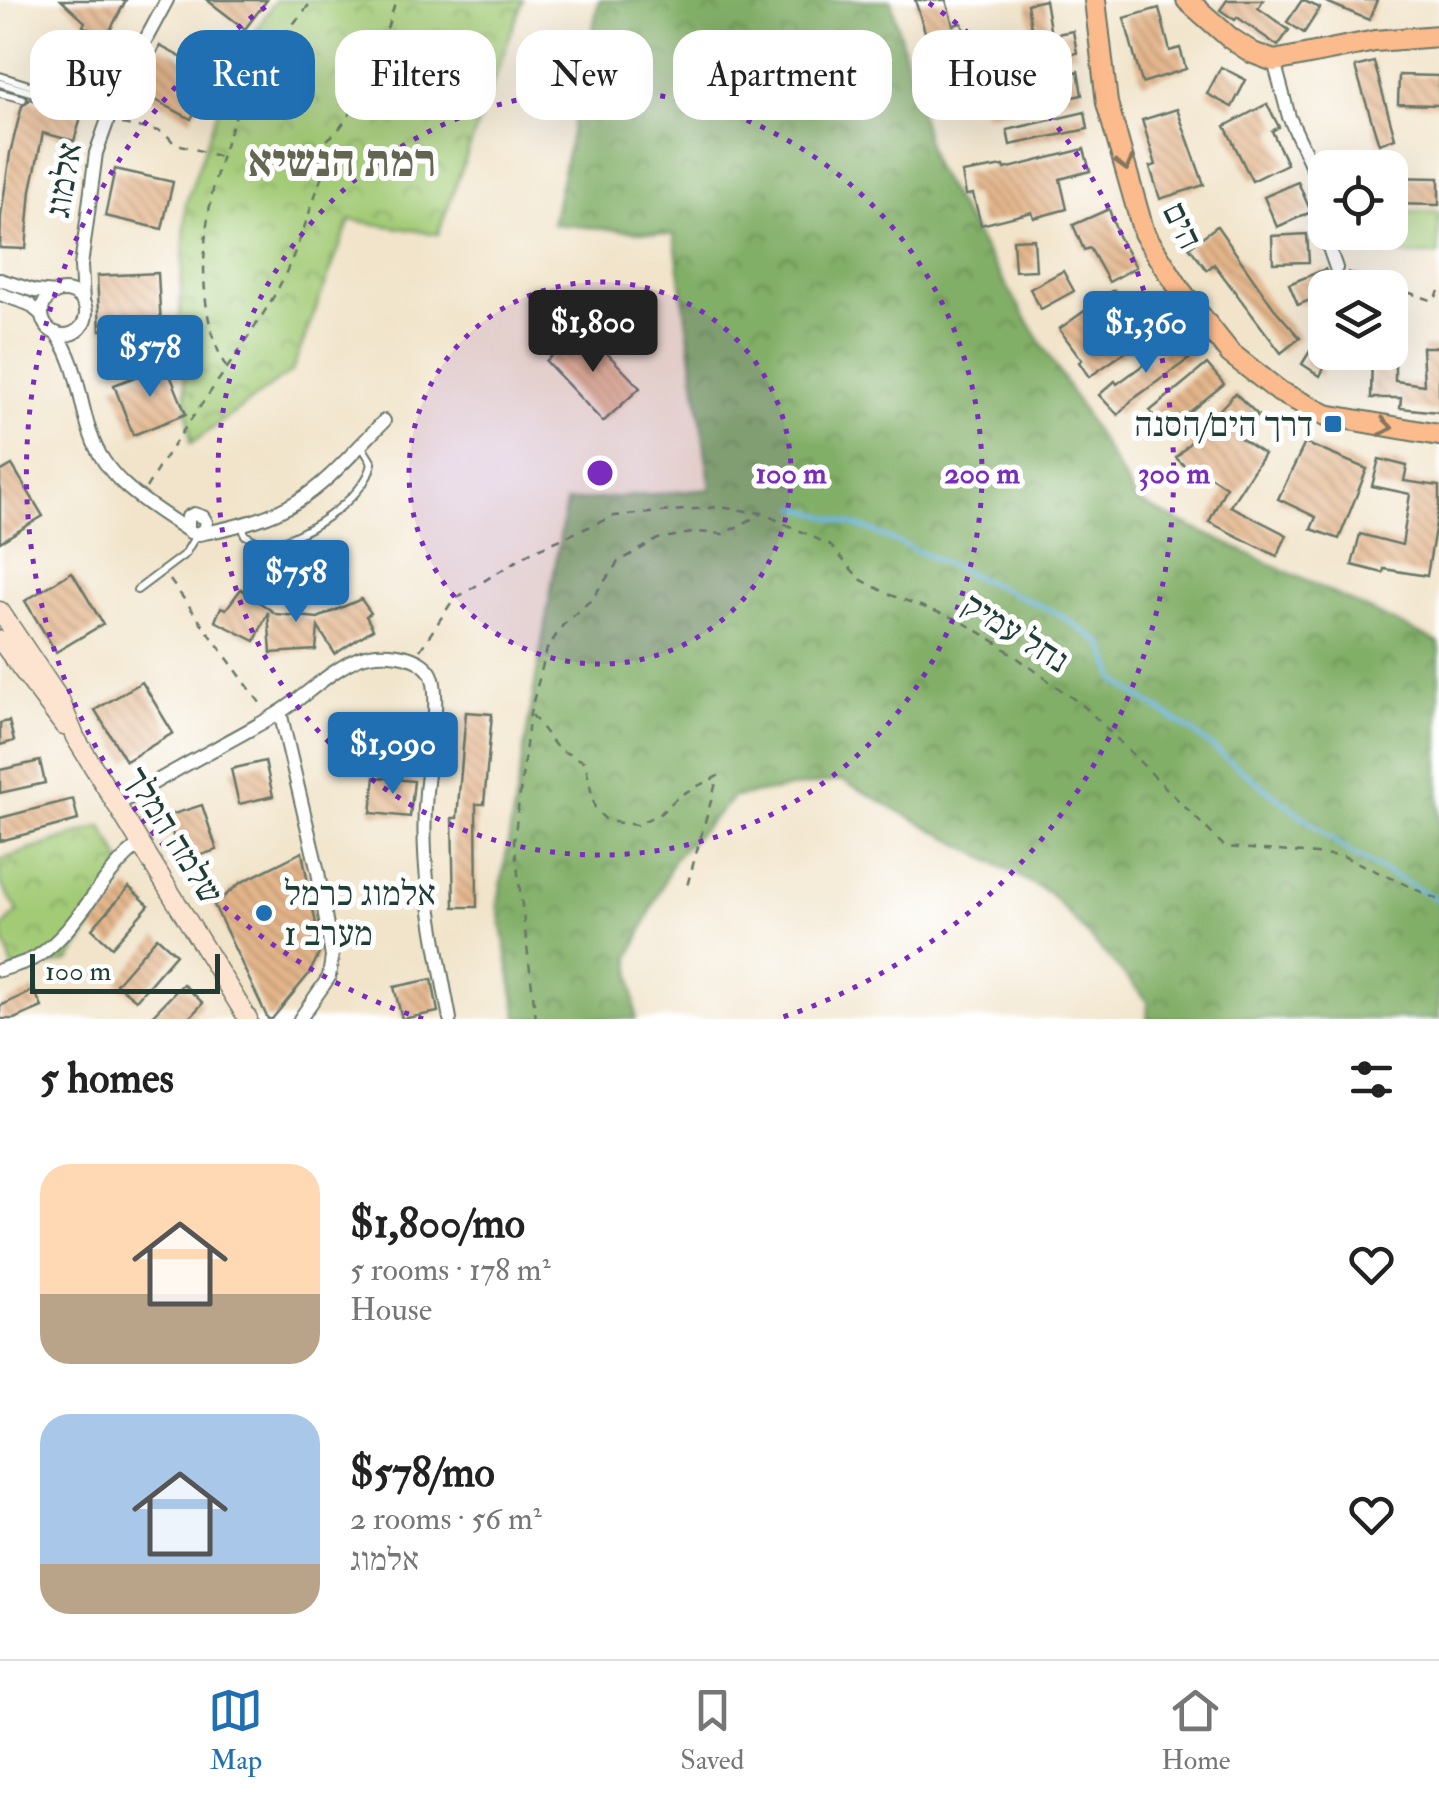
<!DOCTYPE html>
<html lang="en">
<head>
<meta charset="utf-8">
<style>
  :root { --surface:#fff; --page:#f6f6f6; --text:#222; --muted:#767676; --line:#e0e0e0; --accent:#1f6fb2 }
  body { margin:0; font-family:"IM FELL Double Pica","Frank Ruhl Libre",serif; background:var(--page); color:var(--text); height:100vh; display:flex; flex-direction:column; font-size:38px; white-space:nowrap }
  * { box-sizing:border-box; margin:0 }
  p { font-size:32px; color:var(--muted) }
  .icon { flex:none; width:55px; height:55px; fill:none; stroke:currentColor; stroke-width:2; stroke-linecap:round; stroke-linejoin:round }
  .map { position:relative; height:1019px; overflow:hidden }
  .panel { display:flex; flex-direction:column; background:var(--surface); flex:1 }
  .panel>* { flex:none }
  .banner { position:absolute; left:30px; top:30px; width:1380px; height:90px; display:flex; gap:20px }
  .fabs { position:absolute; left:1308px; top:150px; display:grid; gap:20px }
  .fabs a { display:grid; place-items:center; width:100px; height:100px; border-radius:20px; background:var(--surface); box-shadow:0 10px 40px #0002; font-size:50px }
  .scale { position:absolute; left:30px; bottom:25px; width:190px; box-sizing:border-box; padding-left:10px; border:5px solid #1f3d34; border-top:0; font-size:28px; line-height:35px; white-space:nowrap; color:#1f3d34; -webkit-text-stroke:8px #fff; paint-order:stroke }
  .price { position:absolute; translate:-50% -85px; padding:0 22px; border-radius:10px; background:var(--accent); color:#fff; font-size:32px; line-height:65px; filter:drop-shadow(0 2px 5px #0008) }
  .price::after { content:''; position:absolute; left:50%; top:60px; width:30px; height:22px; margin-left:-15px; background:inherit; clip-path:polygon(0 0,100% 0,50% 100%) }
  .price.on { background:#222; color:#fff }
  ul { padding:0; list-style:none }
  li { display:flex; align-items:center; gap:30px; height:250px; padding:0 40px }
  li span { display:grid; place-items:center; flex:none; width:280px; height:200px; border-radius:30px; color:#555 }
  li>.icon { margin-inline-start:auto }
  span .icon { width:120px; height:120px; fill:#fffc; stroke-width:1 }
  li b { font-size:42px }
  h2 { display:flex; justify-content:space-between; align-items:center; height:120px; padding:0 40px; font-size:42px }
  .chip { padding:0 35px; border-radius:30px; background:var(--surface); box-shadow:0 10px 40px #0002; font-size:35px; line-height:90px }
  .chip.on { background:var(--accent); color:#fff }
  .tab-bar { display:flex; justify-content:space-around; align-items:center; height:140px; border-top:2px solid var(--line); background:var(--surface); font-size:28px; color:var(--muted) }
  .tab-bar a { display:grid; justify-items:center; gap:5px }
  .tab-bar .on { color:var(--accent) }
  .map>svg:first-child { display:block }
  .green { fill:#a3cb76; stroke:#618455; stroke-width:2.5 }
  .forest { fill:url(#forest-crowns); stroke:#50764e; stroke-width:2.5 }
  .park { fill:url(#park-crowns); stroke:#618455; stroke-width:2.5 }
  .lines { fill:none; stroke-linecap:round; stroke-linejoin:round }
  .stream { stroke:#70b8e8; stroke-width:4 }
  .building { fill:url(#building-back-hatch) }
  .lane-casing { stroke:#687768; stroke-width:10 }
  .street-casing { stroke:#687768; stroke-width:16 }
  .secondary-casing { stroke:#687768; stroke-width:21 }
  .primary-casing { stroke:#687768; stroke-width:24 }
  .path { stroke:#687768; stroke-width:2.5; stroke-dasharray:8 8; stroke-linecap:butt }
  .lane { stroke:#fff; stroke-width:6 }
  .street { stroke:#fff; stroke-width:12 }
  .secondary { stroke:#fde4d1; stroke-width:18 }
  .primary { stroke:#fbbb8c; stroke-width:20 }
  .oneway { stroke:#82765c }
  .ring { fill:none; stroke:#7b2cbf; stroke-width:5; stroke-dasharray:5 10 }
  .poi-dot { fill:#1f6fb2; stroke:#fff; stroke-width:4 }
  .labels { text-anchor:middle; stroke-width:10; stroke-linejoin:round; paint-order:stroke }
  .street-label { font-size:35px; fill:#1f3d34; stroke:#fff }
  .poi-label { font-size:35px; fill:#1f3d34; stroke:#fff; text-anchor:end }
  .district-label { font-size:45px; font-weight:bold; fill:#646752; stroke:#fff }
  .centre { fill:#7b2cbf; stroke:#fff; stroke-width:5 }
  .ring-label { font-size:30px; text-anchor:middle; font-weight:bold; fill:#7b2cbf; stroke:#fff; stroke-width:10; stroke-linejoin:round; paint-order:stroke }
</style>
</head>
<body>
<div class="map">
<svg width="1439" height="1019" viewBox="0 0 1439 1019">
  <defs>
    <pattern id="forest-crowns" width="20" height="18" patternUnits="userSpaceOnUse" patternTransform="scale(2.5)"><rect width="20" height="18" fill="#82af67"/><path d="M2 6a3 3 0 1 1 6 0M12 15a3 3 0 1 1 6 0" fill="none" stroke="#6a9056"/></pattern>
    <pattern id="park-crowns" width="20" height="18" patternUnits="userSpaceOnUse" patternTransform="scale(2.5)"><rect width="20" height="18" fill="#a3cb76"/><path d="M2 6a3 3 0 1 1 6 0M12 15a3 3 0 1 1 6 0" fill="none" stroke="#84a662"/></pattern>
    <pattern id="building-back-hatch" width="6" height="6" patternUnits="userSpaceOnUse" patternTransform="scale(2.5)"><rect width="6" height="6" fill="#e4b58b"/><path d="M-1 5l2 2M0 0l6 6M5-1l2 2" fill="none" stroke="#b89472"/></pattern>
  </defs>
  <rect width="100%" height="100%" fill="#fff"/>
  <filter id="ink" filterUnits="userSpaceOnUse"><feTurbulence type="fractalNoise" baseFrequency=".01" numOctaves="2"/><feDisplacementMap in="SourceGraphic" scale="20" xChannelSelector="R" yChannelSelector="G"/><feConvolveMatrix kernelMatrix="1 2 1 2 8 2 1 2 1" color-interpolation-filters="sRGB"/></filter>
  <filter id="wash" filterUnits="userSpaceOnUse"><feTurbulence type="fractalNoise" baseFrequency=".0048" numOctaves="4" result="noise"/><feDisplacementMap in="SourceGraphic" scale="40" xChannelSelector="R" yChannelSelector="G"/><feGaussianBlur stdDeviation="2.25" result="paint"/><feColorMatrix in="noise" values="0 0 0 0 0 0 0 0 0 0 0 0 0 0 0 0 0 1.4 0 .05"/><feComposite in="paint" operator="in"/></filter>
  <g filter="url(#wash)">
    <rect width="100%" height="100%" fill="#f1e4ca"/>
    <rect class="green" x="1402" y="212" width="37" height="43"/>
    <path class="forest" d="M599 0H891L933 165 1138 502 1439 643V1019H1147L1148 1001 1049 893 842 780 734 797 674 859 630 957 636 1019H518L498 903 566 502 711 489 674 235 552 224Z"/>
    <g class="park">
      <path d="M275 0H523L438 234 350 220 292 371 191 444 179 329 186 203 231 71Z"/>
      <path d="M102 826 128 873 69 961 14 972 1 929 18 911 0 883V860Z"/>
    </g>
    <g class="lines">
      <path class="stream" d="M797 507 872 531 1057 613 1103 644 1117 682 1190 730 1350 853 1439 900"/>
    </g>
    <g id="blocks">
      <g class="building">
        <path d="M61 0H126L106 38 83 26 85 22Z"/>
        <path d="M207 0H267L245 29Z"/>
        <path d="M915 0H946L953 25 962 23 968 45 932 54Z"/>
        <path d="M1045 0 1051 35 1073 31 1077 53 1029 62 1033 82 1078 71 1082 95 985 115 980 93 984 92 977 57 1034 46 1027 4Z"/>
        <path d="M1227 0H1263L1258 8 1289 30 1278 46 1237 17 1235 20 1220 10Z"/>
        <path d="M1302 0 1320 8 1304 33 1287 22Z"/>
        <path d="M1322 0H1377L1369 20Z"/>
        <path d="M1159 8 1170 51 1180 48 1186 69 1142 83 1124 18Z"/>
        <path d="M160 46 214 75 191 119 137 90Z"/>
        <path d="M1374 62 1395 138 1379 144 1355 67Z"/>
        <path d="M1221 67 1246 80 1232 107 1207 94Z"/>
        <path d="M1399 75 1439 76V105L1398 104Z"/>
        <path d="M30 99 76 113 83 111 74 141 43 133 31 190 26 249 0 248 1 216 10 153 22 106Z"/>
        <path d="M1267 104 1279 127 1272 131 1287 164 1252 181 1225 126Z"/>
        <path d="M1177 109 1204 185 1160 199 1150 167 1156 165 1142 120Z"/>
        <path d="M1085 112 1088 129 1010 145 1007 130Z"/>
        <path d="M1084 149 1090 171 1060 179 1067 209 1034 218 1032 212 981 225 973 194 966 195 962 173 1004 166 1005 169Z"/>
        <path d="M115 169 173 182 162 229 105 216Z"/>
        <path d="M1390 177 1439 178V205L1390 204Z"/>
        <path d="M1298 182 1311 212 1277 227 1264 197Z"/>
        <path d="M1109 209 1118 236 1136 267 1109 282 1090 248 1084 250 1073 225Z"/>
        <path d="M1217 226 1273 307 1300 338 1281 353 1214 264 1207 270 1189 247Z"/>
        <rect x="1355" y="232" width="39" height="12"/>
        <path d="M1307 234 1309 262 1273 263 1272 236Z"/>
        <path d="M1034 239 1036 270 1015 271 1013 240Z"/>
        <path d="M1325 269 1334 288H1325V294L1298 305 1289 284Z"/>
        <path d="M1063 271 1074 291 1041 309 1030 289Z"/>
        <path d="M158 273 161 327 100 330 97 276Z"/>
        <path d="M1114 290 1137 321 1142 318 1153 333 1089 377 1079 362 1082 360 1059 329Z"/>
        <path d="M1390 294 1403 300 1390 329Z"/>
        <path d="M582 327 640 388 603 422 546 361Z"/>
        <path d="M1180 338 1193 356 1132 400 1118 415 1099 395 1115 381 1117 384Z"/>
        <path d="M1422 347H1439V412L1400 408 1401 398H1371L1372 352H1395V381L1424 385Z"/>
        <path d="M1310 351 1324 368 1320 376 1302 364Z"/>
        <path d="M1207 364 1224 384 1166 431 1150 411Z"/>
        <path d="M166 365 186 414 133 435 114 385Z"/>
        <path d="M1235 393 1258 415 1237 436 1264 454 1230 506 1287 535 1277 556 1209 522 1226 487 1205 473 1199 479 1176 458Z"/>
        <path d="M1305 443 1367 469 1339 539 1311 529 1316 517 1278 499Z"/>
        <path d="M1379 459 1407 466 1404 481 1439 486V505L1427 576 1384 569 1383 573 1352 565 1360 534 1402 545 1410 494 1372 486Z"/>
        <path d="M12 465 43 516 0 542V472Z"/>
        <path d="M72 572 103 624 56 652 25 601Z"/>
        <path d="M241 589 276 614 318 618 361 599 371 613 366 616 373 629 335 654 318 627 316 650 271 653 268 612 255 641 215 621 221 607 226 609Z"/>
        <path d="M142 682 173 733 126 761 95 710Z"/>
        <path d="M466 712 492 714 484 804H476L477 907H454L452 818H457Z"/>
        <path d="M361 715 403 719 399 756 357 752Z"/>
        <path d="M9 721 14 741 0 745V723Z"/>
        <path d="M40 761 45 783 0 793V770Z"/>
        <path d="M265 761 273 796 239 804 231 769Z"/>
        <path d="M375 777 414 781 410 817 371 813Z"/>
        <path d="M73 799 78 820 0 841V818Z"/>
        <path d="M202 805 217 850 181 861 167 816Z"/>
        <path d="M302 852 321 950 309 974 272 1019H268L214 905 240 883Z"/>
        <path d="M129 887 149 905 112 947 92 929Z"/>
        <path d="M157 937 176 954 136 1000 116 984Z"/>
        <path d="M432 979 438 1012 402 1019 394 987Z"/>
        <path d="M183 984 203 1003 188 1019H149Z"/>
        <path d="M34 990 42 1007 14 1019H0V1006Z"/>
      </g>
    </g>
  </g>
  <g filter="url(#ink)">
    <use href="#blocks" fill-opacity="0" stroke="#687768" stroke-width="2.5"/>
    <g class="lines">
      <defs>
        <g id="lane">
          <path d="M0 76 80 101"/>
          <path d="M0 83 78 106"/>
          <path d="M0 93 23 99"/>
          <path d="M243 526 245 535 263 545C297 543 367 498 372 463L361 445"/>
          <path d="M137 590 185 554 196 535"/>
        </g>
        <g id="street">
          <path d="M1274 61 1289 117 1325 195"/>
          <path d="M1329 232 1327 242 1336 268"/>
          <path d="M0 280 35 291 55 293"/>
          <circle cx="64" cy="313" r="22"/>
          <path d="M0 294 29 304 42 315"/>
          <path d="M83 302 81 266 96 153 119 89 167 0"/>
          <path d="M56 333C79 365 78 399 91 435 107 483 151 505 190 532L196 534 204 530 206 522 203 517 194 514 188 517V530"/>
          <path d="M199 534C301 515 315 492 384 421"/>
          <path d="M280 712 318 872 332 957 329 977 300 1019"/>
          <path d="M118 805C169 771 225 745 277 714 305 697 329 671 359 658 379 650 417 653 430 672 443 691 428 766 426 792 419 870 436 943 450 1019"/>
          <path d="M0 970C12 966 27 963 38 956 81 927 100 873 142 843"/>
        </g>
        <g id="secondary">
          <path d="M0 611 60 700 75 737 248 1019"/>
          <path d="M0 640 64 726"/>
        </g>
        <g id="primary">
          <path d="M1095 0 1107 103 1144 233 1180 290 1230 353 1280 392 1326 415 1439 435"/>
          <path d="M1187 0 1230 38 1253 53 1274 61 1375 41 1439 36"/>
        </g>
      </defs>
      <use href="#lane" class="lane-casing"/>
      <use href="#street" class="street-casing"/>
      <use href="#secondary" class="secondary-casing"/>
      <use href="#primary" class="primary-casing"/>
      <g class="path">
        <path d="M122 124 164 132 174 143 221 157"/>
        <path d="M1347 272 1434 301 1439 291"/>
        <path d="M226 367C183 290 210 163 249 87 265 56 291 27 313 0"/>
        <path d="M146 488C185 423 232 366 271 301 294 263 308 215 323 173 318 161 318 155 323 142 357 125 385 36 396 0"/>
        <path d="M170 580 263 707"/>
        <path d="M420 650 453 600 531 552 614 516 719 507 762 513 830 545 860 579 888 594 959 620 993 640 1086 708 1225 847 1343 856 1439 900"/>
        <path d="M532 715 558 749 585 762 595 809 607 821 636 825 661 813 680 795 718 776 687 886"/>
        <path d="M536 1019 514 841 530 713 547 649 563 625 592 599 618 562 658 539 697 532 723 534 761 514"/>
      </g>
      <use href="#lane" class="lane"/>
      <use href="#street" class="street"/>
      <use href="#secondary" class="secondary"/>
      <use href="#primary" class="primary"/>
    </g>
    <defs><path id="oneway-chevron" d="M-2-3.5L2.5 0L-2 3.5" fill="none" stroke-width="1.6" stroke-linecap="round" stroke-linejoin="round" transform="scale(2.5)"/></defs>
    <g class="oneway">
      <use href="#oneway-chevron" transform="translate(1125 164) rotate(74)"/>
      <use href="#oneway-chevron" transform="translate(1386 427) rotate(9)"/>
    </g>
  </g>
  <circle cx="600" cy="473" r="191" fill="#7b2cbf" fill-opacity=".12"/>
  <g class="ring">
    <circle cx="600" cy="473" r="191"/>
    <circle cx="600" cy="473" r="382"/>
    <path d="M423 1019A574 574 0 0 1 271 3M929 3A574 574 0 0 1 777 1019"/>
  </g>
  <g class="poi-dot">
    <rect x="1323" y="414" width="20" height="20" rx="5"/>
    <circle cx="264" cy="913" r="10"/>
  </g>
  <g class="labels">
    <g class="street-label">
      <text transform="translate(63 180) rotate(-80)" y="12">אלמוג</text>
      <text transform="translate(1183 225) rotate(64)" y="12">הים</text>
      <text transform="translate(1016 632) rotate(32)" y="12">נחל עמיק</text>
      <text transform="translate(174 835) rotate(58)" y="12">שלמה המלך</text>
    </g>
    <g class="poi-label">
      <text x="1313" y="436">דרך הים/הסנה</text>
      <text x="284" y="905" text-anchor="start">אלמוג כרמל<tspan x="284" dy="40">מערב 1</tspan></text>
    </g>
    <g class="district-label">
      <text x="342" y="176">רמת הנשיא</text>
    </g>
  </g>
  <circle cx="600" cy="473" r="15" class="centre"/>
  <g class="ring-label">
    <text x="791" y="483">100 m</text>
    <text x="982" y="483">200 m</text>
    <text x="1174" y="483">300 m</text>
  </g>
</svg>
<div class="fabs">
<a><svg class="icon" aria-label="locate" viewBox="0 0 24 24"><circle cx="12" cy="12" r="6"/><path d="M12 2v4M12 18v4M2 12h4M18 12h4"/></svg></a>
<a><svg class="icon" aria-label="layers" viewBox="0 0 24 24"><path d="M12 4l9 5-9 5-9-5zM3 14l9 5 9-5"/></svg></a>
</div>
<div class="scale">100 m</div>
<b class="price on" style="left:593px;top:375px">$1,800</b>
<b class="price" style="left:1146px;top:376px">$1,360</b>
<b class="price" style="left:150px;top:400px">$578</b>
<b class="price" style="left:296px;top:625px">$758</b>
<b class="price" style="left:393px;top:797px">$1,090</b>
<div class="banner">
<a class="chip">Buy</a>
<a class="chip on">Rent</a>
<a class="chip">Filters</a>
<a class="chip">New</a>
<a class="chip">Apartment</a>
<a class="chip">House</a>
</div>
</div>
<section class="panel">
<h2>5 homes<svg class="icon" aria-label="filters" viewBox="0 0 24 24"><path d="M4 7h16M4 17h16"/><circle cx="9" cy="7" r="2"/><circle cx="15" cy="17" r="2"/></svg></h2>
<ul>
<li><span style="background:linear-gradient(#ffd9b3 65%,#b9a48a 0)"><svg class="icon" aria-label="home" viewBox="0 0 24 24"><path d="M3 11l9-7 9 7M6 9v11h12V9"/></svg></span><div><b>$1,800/mo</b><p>5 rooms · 178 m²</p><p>House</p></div><svg class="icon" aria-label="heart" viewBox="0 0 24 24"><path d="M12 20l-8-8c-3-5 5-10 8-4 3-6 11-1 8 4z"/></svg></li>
<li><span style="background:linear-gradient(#a9c7e8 75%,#b9a48a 0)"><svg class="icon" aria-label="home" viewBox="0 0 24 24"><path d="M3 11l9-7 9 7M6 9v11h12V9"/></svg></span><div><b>$578/mo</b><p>2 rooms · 56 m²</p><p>אלמוג</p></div><svg class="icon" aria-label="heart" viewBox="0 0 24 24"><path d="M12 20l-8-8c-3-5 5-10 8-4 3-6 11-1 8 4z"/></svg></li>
</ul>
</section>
<nav class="tab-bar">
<a class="on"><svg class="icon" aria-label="map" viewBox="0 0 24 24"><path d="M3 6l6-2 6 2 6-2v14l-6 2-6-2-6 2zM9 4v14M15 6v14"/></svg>Map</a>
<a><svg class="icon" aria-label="saved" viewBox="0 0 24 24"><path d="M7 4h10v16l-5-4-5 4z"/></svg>Saved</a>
<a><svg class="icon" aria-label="home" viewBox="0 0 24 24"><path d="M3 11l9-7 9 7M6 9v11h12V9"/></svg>Home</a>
</nav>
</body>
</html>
